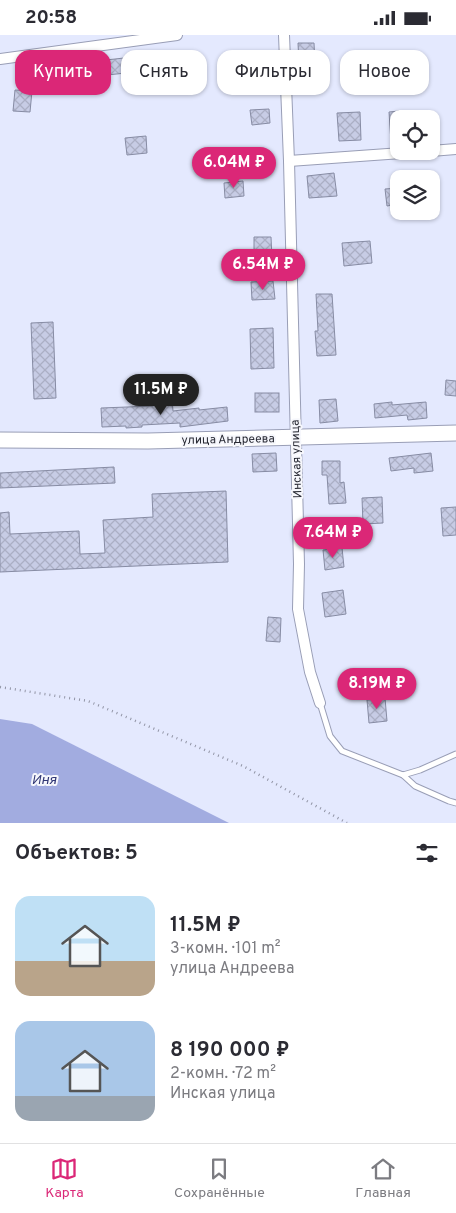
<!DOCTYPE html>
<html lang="ru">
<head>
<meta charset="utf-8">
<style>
  :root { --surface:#fff; --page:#f7f7f7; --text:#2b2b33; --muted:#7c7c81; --line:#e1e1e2; --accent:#db2777 }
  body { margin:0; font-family:Overpass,sans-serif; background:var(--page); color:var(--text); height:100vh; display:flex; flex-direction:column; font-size:19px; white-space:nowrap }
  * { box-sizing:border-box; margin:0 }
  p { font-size:16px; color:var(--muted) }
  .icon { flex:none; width:28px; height:28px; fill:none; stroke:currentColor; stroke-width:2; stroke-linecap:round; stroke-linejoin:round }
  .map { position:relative; height:788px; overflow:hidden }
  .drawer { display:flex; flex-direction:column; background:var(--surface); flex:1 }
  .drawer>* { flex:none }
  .hud { position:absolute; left:15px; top:15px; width:426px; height:45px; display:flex; gap:10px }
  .fabs { position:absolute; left:390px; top:75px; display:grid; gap:10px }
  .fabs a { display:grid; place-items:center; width:50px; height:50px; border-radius:10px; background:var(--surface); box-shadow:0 1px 4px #0004; font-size:25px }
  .price { position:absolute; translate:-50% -42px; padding:0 11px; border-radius:18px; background:var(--accent); color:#fff; font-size:16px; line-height:32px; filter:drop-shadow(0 1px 2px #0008) }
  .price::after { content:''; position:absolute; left:50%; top:30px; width:15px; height:11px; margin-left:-8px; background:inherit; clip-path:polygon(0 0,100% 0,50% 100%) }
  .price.current { background:#222; color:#fff }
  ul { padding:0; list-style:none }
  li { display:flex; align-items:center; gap:15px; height:125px; padding:0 15px }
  li span { display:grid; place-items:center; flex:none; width:140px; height:100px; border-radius:15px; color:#555 }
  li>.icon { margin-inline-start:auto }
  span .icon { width:60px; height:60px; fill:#fffc; stroke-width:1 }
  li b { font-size:21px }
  h2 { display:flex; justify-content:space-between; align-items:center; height:60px; padding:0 15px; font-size:21px }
  .tag { padding:0 18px; border-radius:15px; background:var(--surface); box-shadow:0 1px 4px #0004; font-size:18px; line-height:45px }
  .tag.current { background:var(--accent); color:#fff }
  .status { display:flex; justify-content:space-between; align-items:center; height:35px; padding:0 25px; background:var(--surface); direction:ltr }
  .status svg { height:14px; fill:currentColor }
  .tabs { display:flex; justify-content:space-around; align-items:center; height:70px; border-top:1px solid var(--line); background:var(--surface); font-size:14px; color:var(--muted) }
  .tabs a { display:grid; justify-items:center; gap:2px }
  .tabs .current { color:var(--accent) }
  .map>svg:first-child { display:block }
  .water { fill:#a2ace0 }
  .building { fill:url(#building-cross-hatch); stroke:#878ca4 }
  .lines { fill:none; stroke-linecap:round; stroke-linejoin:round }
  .lane-casing { stroke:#999eb6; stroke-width:7 }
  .street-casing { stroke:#999eb6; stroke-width:12 }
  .secondary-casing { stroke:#999eb6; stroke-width:17 }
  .path { stroke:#9295a6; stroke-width:2.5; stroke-dasharray:1 4; stroke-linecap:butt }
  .lane { stroke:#fff; stroke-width:5 }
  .street { stroke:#fff; stroke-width:10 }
  .secondary { stroke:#fff; stroke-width:15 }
  .labels { text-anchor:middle; stroke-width:4; stroke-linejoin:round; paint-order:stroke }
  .street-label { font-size:12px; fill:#272933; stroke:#f6f7fc }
  .water-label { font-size:14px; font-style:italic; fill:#313775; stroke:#f6f7fc }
</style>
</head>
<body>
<div class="status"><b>20:58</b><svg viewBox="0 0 49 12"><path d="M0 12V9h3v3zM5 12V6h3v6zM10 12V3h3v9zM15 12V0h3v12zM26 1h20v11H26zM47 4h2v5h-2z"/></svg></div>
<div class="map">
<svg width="456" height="788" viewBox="0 0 456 788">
  <defs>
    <pattern id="building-cross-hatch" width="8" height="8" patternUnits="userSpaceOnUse" patternTransform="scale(1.25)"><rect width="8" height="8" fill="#c7cce5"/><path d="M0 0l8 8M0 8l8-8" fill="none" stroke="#abafc5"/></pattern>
  </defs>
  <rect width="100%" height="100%" fill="#e4e9fe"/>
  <path class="water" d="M0 684 32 689 229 788H0Z"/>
  <g class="building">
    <path d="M298 8H314L315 28 299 29Z"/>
    <path d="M171 16 172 31 154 33 152 18Z"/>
    <path d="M124 23 126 38 107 40 106 25Z"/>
    <path d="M83 29 84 45 64 47 63 31Z"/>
    <path d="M203 34 205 51 184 53 182 37Z"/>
    <path d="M15 55 32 56 30 77 13 76Z"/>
    <path d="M269 74 270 88 252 90 250 75Z"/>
    <path d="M399 76V106L391 107 389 77Z"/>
    <path d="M360 77 361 105 339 106 337 78Z"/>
    <path d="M146 101 147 118 127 120 125 103Z"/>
    <path d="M270 116 271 132 251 134 250 118Z"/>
    <path d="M334 138 337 161 309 163 307 141Z"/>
    <path d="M243 146 244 161 225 163 224 148Z"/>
    <path d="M399 153V169L387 171 385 154Z"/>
    <path d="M254 202H271L272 223H254Z"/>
    <path d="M370 206 372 228 344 231 342 208Z"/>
    <path d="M273 246 275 264 252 265 251 247Z"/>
    <path d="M316 259H332L336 320 317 321 315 296H318Z"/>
    <path d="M53 287 56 363 34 364 31 288Z"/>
    <path d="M273 293 274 333 251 334 250 294Z"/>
    <path d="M446 345 456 346V361L445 360Z"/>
    <rect x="255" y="358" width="24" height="19"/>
    <path d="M172 364 173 376 199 373V375L227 372 228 386 180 392V388L142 390V392L126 393V391L102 392 101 373 153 371 152 365Z"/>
    <path d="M336 364 338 386 320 388 319 365Z"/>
    <path d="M392 367V370L426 367 427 383 408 385 407 380 375 383 374 369Z"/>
    <path d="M276 418 277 436 253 437 252 419Z"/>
    <path d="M431 418 433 436 414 438V433L391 436 389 423Z"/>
    <path d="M322 426H340V448L344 447 346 468 329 469 327 440H322Z"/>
    <path d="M114 432 115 448 0 453V438Z"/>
    <path d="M226 456 228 527 0 537V478L9 477 10 499 79 496 80 519 105 518 103 485 153 482 152 459Z"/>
    <path d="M382 462 383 488 363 489 362 463Z"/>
    <path d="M456 472V500L443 501 441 473Z"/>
    <path d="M342 513 344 532 325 535 323 515Z"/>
    <path d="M343 555 346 579 325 582 322 558Z"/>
    <path d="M268 582 281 583 280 607 266 606Z"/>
    <path d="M385 663 387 686 369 688 367 665Z"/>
  </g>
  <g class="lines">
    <defs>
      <g id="lane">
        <path d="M320 668 330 701 342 716 403 740 420 735 456 719"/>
        <path d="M403 740 415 751 449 766 456 768"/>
      </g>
      <g id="street">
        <path d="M284 0 289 126 299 529 298 574 310 637 320 668"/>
        <path d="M0 24 177 0"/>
        <path d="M431 116 456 114"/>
        <path d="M289 126 430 116"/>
      </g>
      <path id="secondary" d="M0 405 148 406 456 398"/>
    </defs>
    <use href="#lane" class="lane-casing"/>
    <use href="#street" class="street-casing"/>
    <use href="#secondary" class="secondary-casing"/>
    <path class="path" d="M0 652 88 666 243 731 347 788"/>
    <use href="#lane" class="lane"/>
    <use href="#street" class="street"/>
    <use href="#secondary" class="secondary"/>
  </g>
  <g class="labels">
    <g class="street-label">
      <text transform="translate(228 404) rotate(-1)" y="4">улица Андреева</text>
      <text transform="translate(296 424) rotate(-92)" y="4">Инская улица</text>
    </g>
    <g class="water-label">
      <text x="44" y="749">Иня</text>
    </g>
  </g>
</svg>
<div class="fabs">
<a><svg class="icon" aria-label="locate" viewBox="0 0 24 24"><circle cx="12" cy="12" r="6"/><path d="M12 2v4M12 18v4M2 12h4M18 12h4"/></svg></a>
<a><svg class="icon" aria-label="layers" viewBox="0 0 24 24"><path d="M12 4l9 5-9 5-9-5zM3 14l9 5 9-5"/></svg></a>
</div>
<b class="price" style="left:234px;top:154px">6.04M ₽</b>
<b class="price" style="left:263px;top:256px">6.54M ₽</b>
<b class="price current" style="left:161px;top:381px">11.5M ₽</b>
<b class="price" style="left:333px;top:524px">7.64M ₽</b>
<b class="price" style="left:377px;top:675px">8.19M ₽</b>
<div class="hud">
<a class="tag current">Купить</a>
<a class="tag">Снять</a>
<a class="tag">Фильтры</a>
<a class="tag">Новое</a>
</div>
</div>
<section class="drawer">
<h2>Объектов: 5<svg class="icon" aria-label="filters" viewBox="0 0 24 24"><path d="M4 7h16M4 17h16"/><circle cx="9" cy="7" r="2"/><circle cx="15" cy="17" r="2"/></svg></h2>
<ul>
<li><span style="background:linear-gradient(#bfe0f5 65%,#b9a48a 0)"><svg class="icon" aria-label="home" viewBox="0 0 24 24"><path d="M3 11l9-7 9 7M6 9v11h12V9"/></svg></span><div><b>11.5M ₽</b><p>3-комн. · 101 m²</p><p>улица Андреева</p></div></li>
<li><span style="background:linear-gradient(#a9c7e8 75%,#9aa5b1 0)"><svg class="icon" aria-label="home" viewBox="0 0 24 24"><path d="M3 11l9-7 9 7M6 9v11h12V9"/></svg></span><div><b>8 190 000 ₽</b><p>2-комн. · 72 m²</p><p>Инская улица</p></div></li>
</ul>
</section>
<nav class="tabs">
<a class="current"><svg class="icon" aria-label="map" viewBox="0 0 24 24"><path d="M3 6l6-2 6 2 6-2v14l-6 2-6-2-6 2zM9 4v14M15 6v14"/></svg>Карта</a>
<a><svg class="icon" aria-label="saved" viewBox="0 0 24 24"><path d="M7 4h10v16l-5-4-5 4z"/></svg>Сохранённые</a>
<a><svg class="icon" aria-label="home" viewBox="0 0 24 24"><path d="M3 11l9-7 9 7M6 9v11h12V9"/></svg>Главная</a>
</nav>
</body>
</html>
